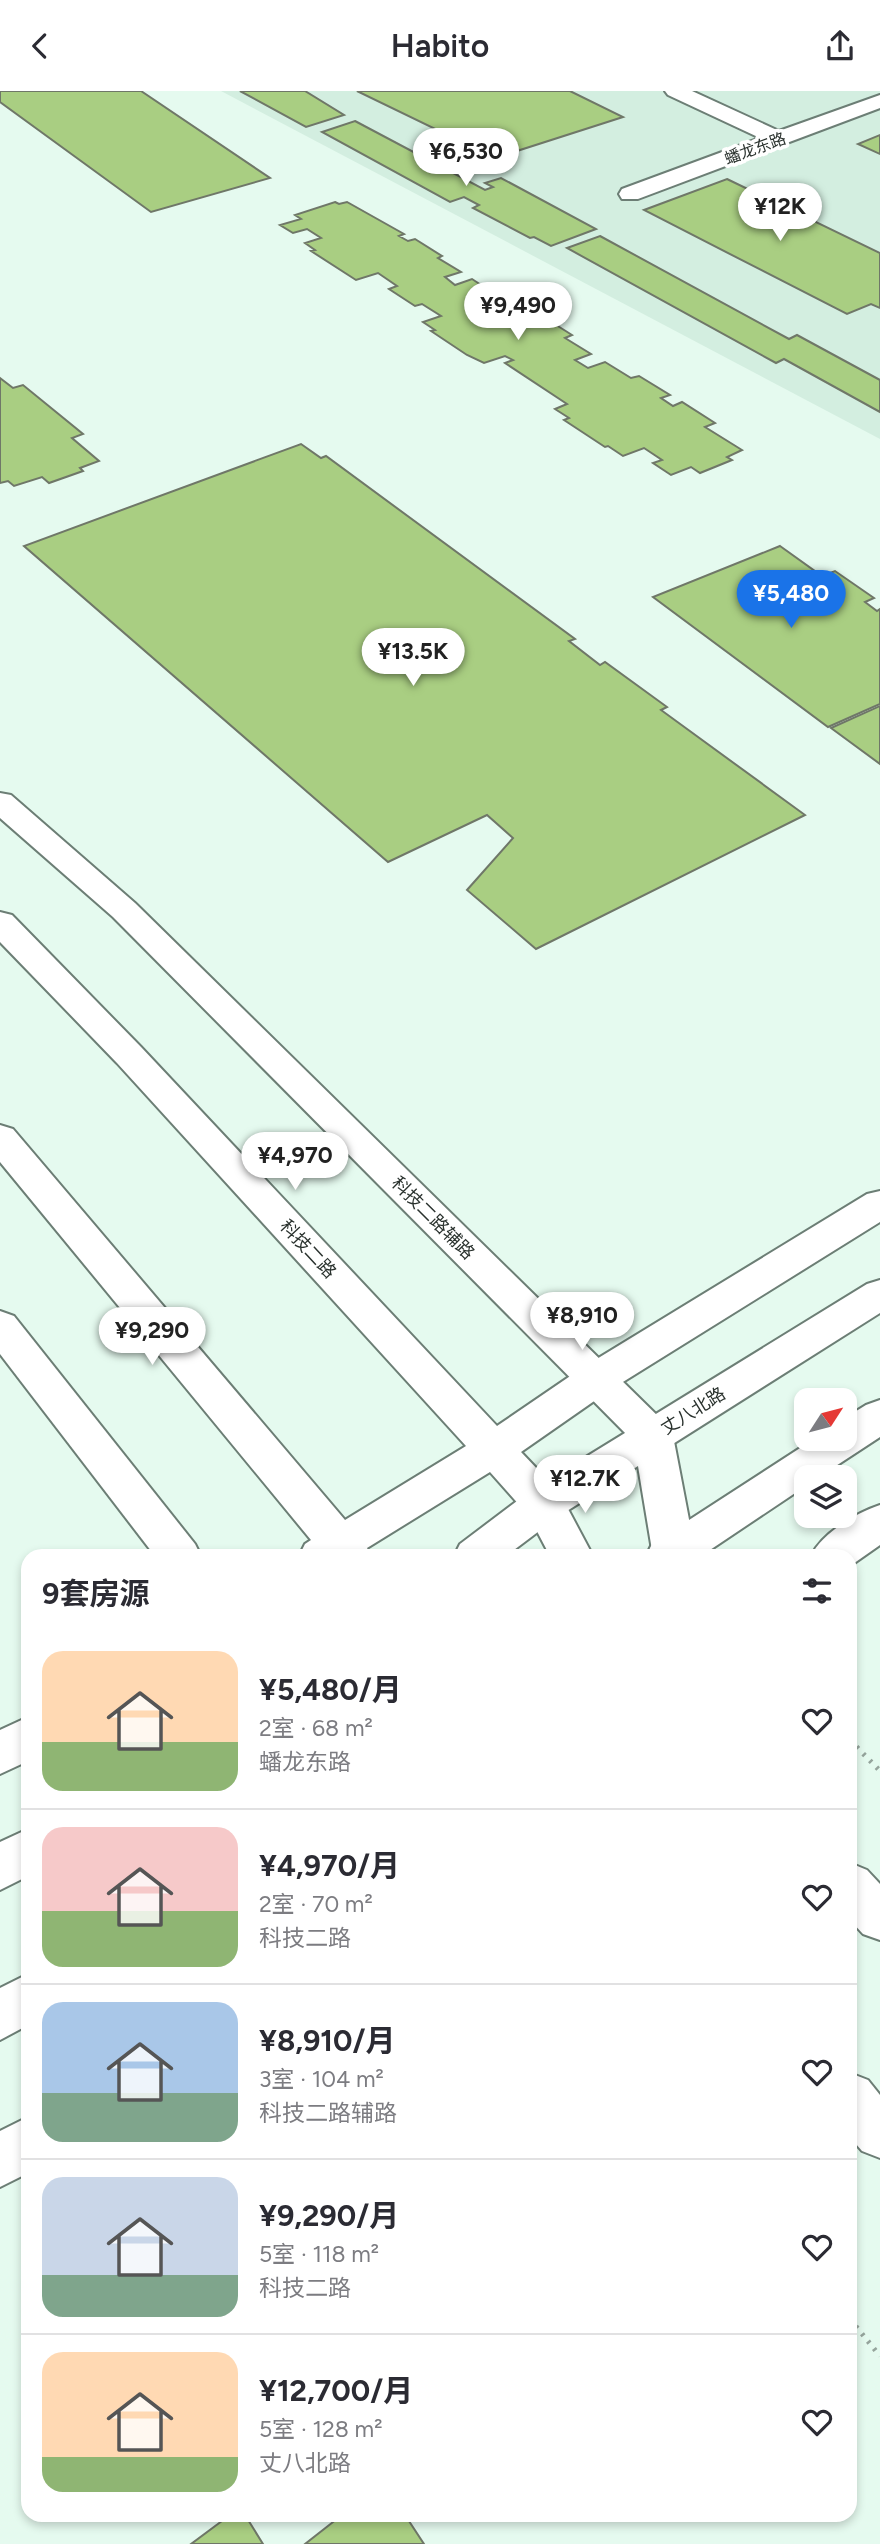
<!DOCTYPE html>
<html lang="zh">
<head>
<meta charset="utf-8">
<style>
  :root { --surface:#fff; --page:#f2f2f3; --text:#2b2b33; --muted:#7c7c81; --line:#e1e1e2; --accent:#1a73e8 }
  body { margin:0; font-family:Figtree,"Noto Sans SC",sans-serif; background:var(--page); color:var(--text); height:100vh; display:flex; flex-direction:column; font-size:26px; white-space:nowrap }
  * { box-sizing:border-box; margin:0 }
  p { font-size:23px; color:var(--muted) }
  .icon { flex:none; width:38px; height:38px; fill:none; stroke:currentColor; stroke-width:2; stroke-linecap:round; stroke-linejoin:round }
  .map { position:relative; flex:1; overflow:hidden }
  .sheet { position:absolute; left:21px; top:1458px; width:836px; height:973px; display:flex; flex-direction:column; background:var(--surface); border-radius:21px; box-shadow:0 4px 10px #0003 }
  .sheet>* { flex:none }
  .needle { width:46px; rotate:54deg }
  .tools { position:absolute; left:794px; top:1297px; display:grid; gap:14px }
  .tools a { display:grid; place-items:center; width:63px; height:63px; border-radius:14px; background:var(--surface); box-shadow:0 4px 10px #0003; font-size:35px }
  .price { position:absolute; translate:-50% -60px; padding:0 16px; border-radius:24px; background:#fff; color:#222; font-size:23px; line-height:46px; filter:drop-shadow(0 2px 4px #0008) }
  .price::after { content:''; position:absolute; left:50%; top:42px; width:21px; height:16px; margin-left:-10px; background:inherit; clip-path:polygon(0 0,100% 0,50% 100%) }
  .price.selected { background:var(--accent); color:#fff }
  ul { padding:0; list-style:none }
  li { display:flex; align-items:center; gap:21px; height:175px; padding:0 21px }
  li+li { border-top:2px solid var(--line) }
  li span { display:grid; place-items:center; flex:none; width:196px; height:140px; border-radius:21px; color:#555 }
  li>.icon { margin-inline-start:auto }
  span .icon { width:84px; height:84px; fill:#fffc; stroke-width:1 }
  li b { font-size:30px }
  h2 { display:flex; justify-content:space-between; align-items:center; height:84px; padding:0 21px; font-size:30px }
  header { display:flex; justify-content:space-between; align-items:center; height:91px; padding:0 21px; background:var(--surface); font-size:32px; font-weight:600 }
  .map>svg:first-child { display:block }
  .built { fill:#d3eee0 }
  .building { fill:#a9ce82; stroke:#6f7768; stroke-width:2 }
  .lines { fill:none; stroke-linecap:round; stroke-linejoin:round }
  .minor-casing { stroke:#6c7e75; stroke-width:4 }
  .secondary-casing { stroke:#6c7e75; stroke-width:4 }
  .primary-casing { stroke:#6c7e75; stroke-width:4 }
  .path { stroke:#95a49c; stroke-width:5; stroke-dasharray:2.5 7; stroke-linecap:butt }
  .minor { fill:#fff; fill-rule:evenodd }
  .secondary { fill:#fff; fill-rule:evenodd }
  .primary { fill:#fff; fill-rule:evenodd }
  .labels { text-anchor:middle; stroke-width:7; stroke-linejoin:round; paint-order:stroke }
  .far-street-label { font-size:16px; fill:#2a322e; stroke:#fff }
  .street-label { font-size:18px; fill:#2a322e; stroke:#fff }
</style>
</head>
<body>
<header><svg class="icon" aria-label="back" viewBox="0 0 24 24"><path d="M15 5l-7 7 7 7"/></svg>Habito<svg class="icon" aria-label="share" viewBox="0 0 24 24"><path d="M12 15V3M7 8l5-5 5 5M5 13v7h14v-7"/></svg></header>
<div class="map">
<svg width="880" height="2453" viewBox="0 0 880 2453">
  <rect width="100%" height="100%" fill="#e5faef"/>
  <path class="built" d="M221 0H880V348Z"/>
  <g class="building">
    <path d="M0 0H141L270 87 151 121 0 11Z"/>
    <path d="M240 0H305L344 24 306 36Z"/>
    <path d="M357 0H570L623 26 495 67Z"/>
    <path d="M355 30 485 99 493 96 485 92 501 87 596 138 551 155 534 146 530 147 473 117 479 114 464 106 450 111 322 41Z"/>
    <path d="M880 44V63L858 53Z"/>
    <path d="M727 88 880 162V217L871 213 847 223 644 119Z"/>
    <path d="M335 111 339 113 347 111 404 143 399 145 408 150 415 148 442 165 438 167 461 181 445 186 455 194 472 188 495 203 503 200 533 219 524 222 534 228 542 225 572 244 565 247 591 263 575 269 588 277 605 271 631 287 639 285 670 304 661 307 673 315 682 311 715 332 705 336 742 359 727 366 732 369 700 382 691 376 671 384 653 372 662 369 644 357 623 365 608 355 605 356 564 329 569 327 555 318 567 313 505 272 513 269 505 265 484 272 467 264 431 240 435 239 423 231 441 225 422 213 415 215 389 198 397 195 378 182 356 189 311 160 315 159 305 152 321 147 307 138 293 142 280 134 301 128 295 124Z"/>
    <path d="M600 145 789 248 797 244 880 289V321L784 268 776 272 567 157Z"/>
    <path d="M0 287 13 297 23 294 83 343 72 347 99 370 80 377 83 380 49 392 42 386 14 395 8 390 0 392Z"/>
    <path d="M301 353 321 367 326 365 575 548 569 550 600 574 605 571 667 616 661 619 805 724 536 858 467 799 513 747 487 724 388 771 24 455Z"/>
    <path d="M780 455 822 485 835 480 874 507 865 511 877 520 880 518V613L828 636 653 506Z"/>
    <path d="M880 615V673L831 637Z"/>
    <path d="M230 2424H245L263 2453H191Z"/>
    <path d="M342 2424H405L424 2453H305Z"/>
  </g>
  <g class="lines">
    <defs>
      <g id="minor">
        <path d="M665 0H692L779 40 880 4V17L638 108H622L619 103 622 98 760 47 668 4Z"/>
        <path d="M0 702 11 704 135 812 667 1334 673 1345 696 1465H653L634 1351 113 826 0 727Z"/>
        <path d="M0 1220 14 1225 195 1453 201 1465H155L0 1263Z"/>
      </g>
      <g id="secondary">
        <path d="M0 821 12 824 141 956 497 1335 582 1277 867 1103 880 1100V1131L610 1299 521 1361 559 1401 593 1465H550L529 1425 490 1381 367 1457 371 1465H299L305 1453 311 1449 0 1071V1034L13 1038 345 1429 466 1355 117 972 0 851Z"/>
        <path d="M880 1414V1454L850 1475V1465H811C822 1442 856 1422 880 1414Z"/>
        <path d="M28 1626V1670L0 1683V1639Z"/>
        <path d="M850 1772 867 1779 880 1793V1849L863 1843 850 1829Z"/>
        <path d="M850 1982 868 1989 880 2004V2067L862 2060 850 2046Z"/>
        <path d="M28 2026V2082L0 2096V2040Z"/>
      </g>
      <g id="primary">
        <path d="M880 1189V1222L559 1425 506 1465H454L460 1453 529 1401 867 1193Z"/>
        <path d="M880 1309V1346L819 1386H807V1394L701 1465H646L652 1453 814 1348H845V1327L866 1314Z"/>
        <path d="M28 1738V1785L0 1799V1751Z"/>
        <path d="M28 1883V1934L0 1949V1897Z"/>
      </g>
    </defs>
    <use href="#minor" class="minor-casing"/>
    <use href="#secondary" class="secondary-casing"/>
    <use href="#primary" class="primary-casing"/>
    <g class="path">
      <path d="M850 1649 880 1680"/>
      <path d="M850 2228 880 2265"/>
    </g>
    <use href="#minor" class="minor"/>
    <use href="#secondary" class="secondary"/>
    <use href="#primary" class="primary"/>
  </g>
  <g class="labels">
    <g class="far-street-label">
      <text transform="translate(755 57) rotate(-20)" y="6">蟠龙东路</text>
    </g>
    <g class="street-label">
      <text transform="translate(433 1127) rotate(45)" y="6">科技二路辅路</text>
      <text transform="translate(308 1158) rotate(47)" y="6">科技二路</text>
      <text transform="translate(693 1320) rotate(-32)" y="6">丈八北路</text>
    </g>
  </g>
</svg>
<div class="tools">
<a><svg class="needle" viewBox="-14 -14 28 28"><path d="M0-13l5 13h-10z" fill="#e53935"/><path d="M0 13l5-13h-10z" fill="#7c7c81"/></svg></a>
<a><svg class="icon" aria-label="layers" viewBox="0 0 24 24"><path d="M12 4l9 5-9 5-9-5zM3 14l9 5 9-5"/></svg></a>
</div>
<b class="price" style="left:466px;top:97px">¥6,530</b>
<b class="price" style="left:780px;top:152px">¥12K</b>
<b class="price" style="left:518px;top:251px">¥9,490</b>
<b class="price selected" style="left:791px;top:539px">¥5,480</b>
<b class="price" style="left:413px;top:597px">¥13.5K</b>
<b class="price" style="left:295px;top:1101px">¥4,970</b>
<b class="price" style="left:582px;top:1261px">¥8,910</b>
<b class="price" style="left:152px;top:1276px">¥9,290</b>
<b class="price" style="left:585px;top:1424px">¥12.7K</b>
<section class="sheet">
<h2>9套房源<svg class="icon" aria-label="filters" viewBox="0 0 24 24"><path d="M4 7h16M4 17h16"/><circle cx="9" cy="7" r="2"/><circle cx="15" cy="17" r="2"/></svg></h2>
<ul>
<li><span style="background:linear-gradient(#ffd9b3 65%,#8fb573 0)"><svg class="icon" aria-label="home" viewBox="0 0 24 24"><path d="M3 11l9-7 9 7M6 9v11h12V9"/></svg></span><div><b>¥5,480/月</b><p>2室 · 68 m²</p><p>蟠龙东路</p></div><svg class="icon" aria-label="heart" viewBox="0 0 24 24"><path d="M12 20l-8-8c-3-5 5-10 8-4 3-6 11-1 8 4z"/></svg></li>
<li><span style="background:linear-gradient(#f6c9c9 60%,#8fb573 0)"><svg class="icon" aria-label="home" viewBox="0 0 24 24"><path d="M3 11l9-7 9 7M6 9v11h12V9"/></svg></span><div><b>¥4,970/月</b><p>2室 · 70 m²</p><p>科技二路</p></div><svg class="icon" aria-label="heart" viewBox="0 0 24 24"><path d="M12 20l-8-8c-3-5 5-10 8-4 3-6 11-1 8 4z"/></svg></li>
<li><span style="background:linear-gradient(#a9c7e8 65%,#7fa58c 0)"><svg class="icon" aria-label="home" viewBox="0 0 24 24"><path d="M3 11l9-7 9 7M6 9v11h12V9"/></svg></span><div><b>¥8,910/月</b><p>3室 · 104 m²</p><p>科技二路辅路</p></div><svg class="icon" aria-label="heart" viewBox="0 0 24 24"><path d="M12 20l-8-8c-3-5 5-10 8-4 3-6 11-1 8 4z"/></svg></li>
<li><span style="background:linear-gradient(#c9d6e8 70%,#7fa58c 0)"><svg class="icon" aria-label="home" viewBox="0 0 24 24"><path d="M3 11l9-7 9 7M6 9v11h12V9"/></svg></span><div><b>¥9,290/月</b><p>5室 · 118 m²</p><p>科技二路</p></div><svg class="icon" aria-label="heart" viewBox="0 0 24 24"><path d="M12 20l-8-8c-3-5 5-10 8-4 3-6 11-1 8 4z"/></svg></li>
<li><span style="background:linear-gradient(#ffd9b3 75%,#8fb573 0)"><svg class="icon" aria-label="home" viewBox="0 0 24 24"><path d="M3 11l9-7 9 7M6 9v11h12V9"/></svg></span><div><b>¥12,700/月</b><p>5室 · 128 m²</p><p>丈八北路</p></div><svg class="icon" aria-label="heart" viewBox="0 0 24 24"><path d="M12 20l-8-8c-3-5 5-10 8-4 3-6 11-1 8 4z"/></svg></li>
</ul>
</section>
</div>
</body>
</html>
